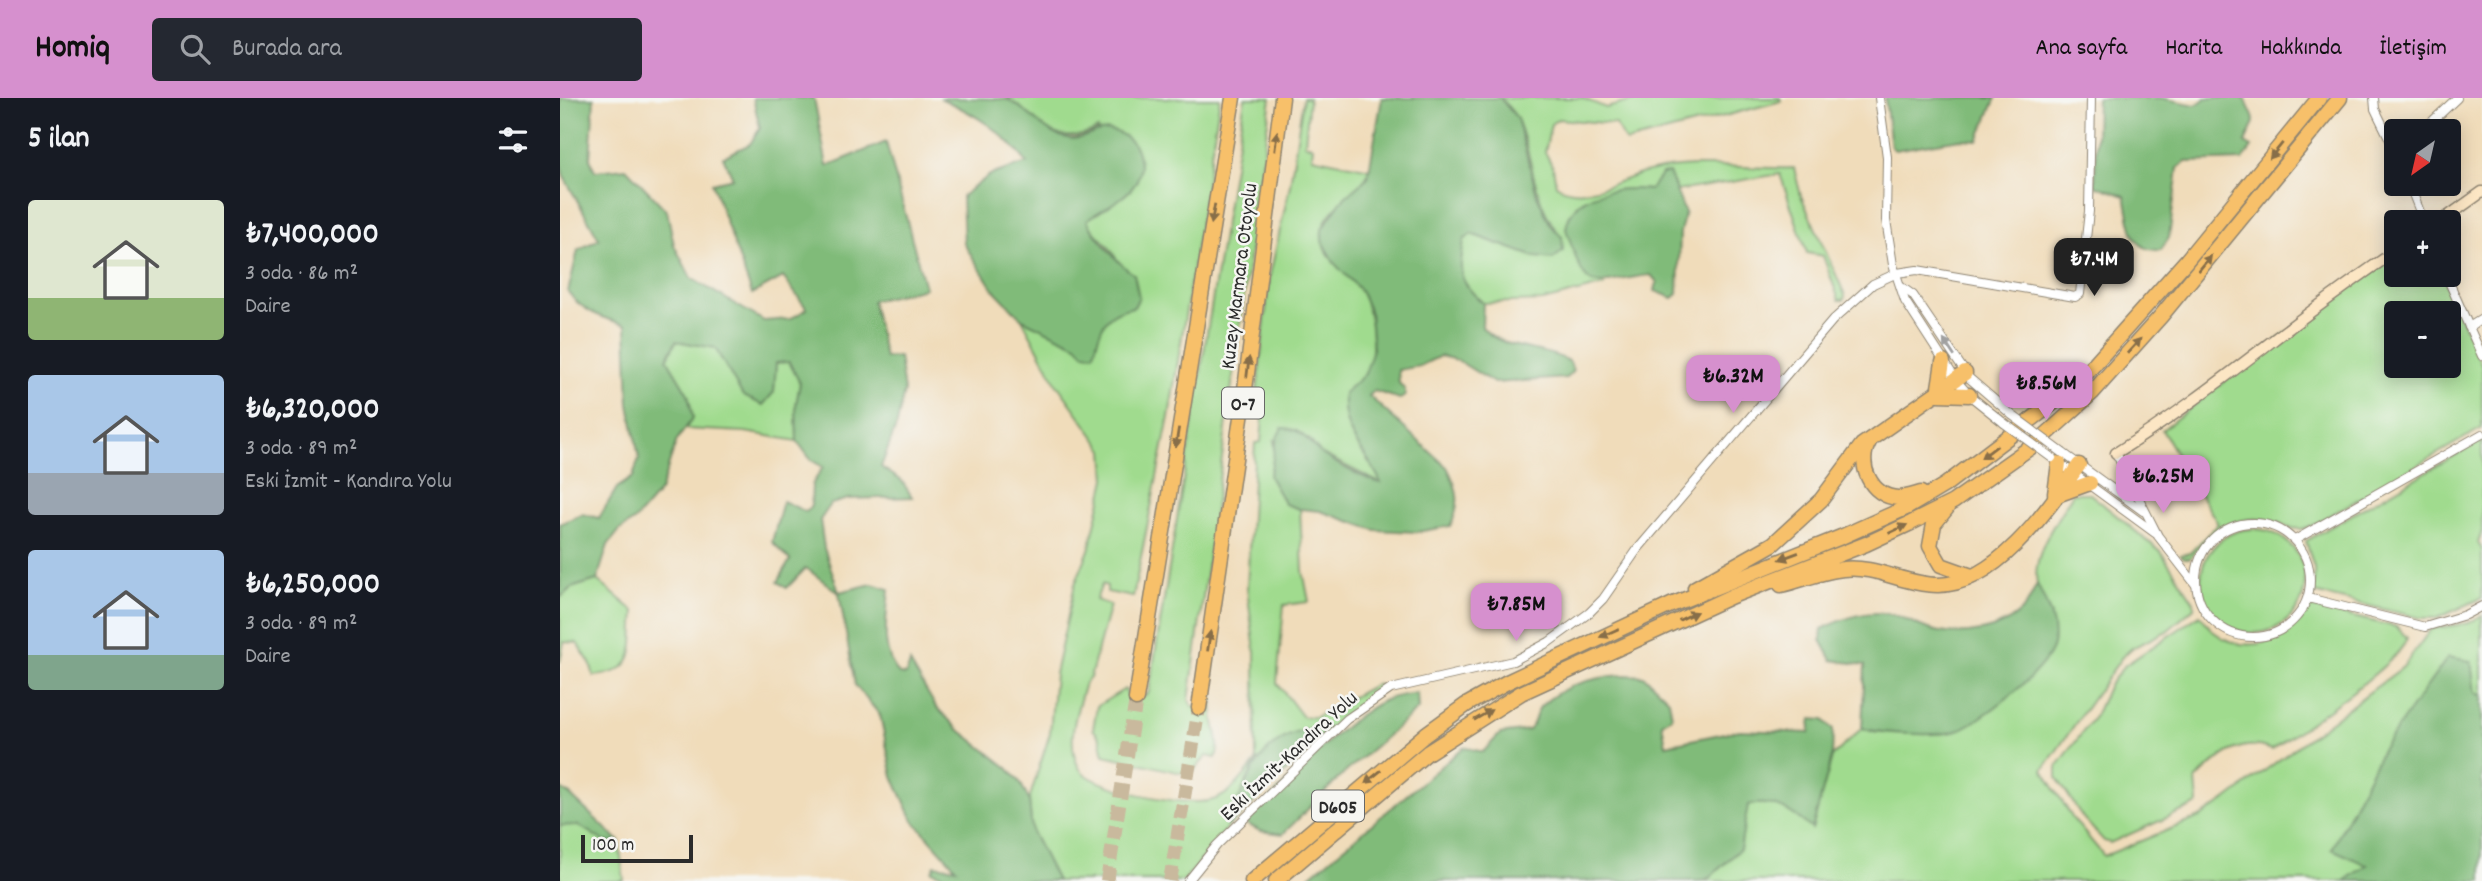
<!DOCTYPE html>
<html lang="tr">
<head>
<meta charset="utf-8">
<style>
  :root { --surface:#171b24; --page:#242831; --text:#f1f3f6; --muted:#9ea1a6; --accent:#d690ce }
  body { margin:0; font-family:Dekko,sans-serif; background:var(--page); color:var(--text); height:100vh; display:flex; flex-direction:column; font-size:26px; white-space:nowrap }
  * { box-sizing:border-box; margin:0 }
  p { font-size:23px; color:var(--muted) }
  .icon { flex:none; width:38px; height:38px; fill:none; stroke:currentColor; stroke-width:2; stroke-linecap:round; stroke-linejoin:round }
  .map { position:relative; flex:1; overflow:hidden }
  .drawer { display:flex; flex-direction:column; background:var(--surface); width:560px }
  .drawer>* { flex:none }
  .needle { width:46px; rotate:214deg }
  .buttons { position:absolute; left:1824px; top:21px; display:grid; gap:14px }
  .buttons a { display:grid; place-items:center; width:77px; height:77px; border-radius:7px; background:var(--surface); box-shadow:0 4px 18px #0003; font-size:35px }
  .scale { position:absolute; left:21px; bottom:18px; width:112px; box-sizing:border-box; padding-left:7px; border:4px solid #2b2b2b; border-top:0; font-size:19px; line-height:24px; white-space:nowrap; color:#2b2b2b; -webkit-text-stroke:5px #f6f6f2; paint-order:stroke }
  .price { position:absolute; translate:-50% -60px; padding:0 16px; border-radius:14px; background:var(--accent); color:#111; font-size:23px; line-height:46px; filter:drop-shadow(0 2px 4px #0008) }
  .price::after { content:''; position:absolute; left:50%; top:42px; width:21px; height:16px; margin-left:-10px; background:inherit; clip-path:polygon(0 0,100% 0,50% 100%) }
  .price.current { background:#222; color:#fff }
  ul { padding:0; list-style:none }
  li { display:flex; align-items:center; gap:21px; height:175px; padding:0 28px }
  li span { display:grid; place-items:center; flex:none; width:196px; height:140px; border-radius:7px; color:#555 }
  li>.icon { margin-inline-start:auto }
  span .icon { width:84px; height:84px; fill:#fffc; stroke-width:1 }
  li b { font-size:30px }
  h2 { display:flex; justify-content:space-between; align-items:center; height:84px; padding:0 28px; font-size:30px }
  header { display:flex; align-items:center; gap:42px; box-sizing:border-box; height:98px; padding:0 35px; background:var(--accent); color:#111 }
  header strong { font-size:33px }
  nav { display:flex; gap:38px; margin-inline-start:auto; font-size:24px }
  .search { width:490px; height:63px; background:var(--page); display:flex; align-items:center; gap:18px; box-sizing:border-box; padding:0 24px; border-radius:7px; color:var(--muted); font-size:26px }
  main { display:flex; flex:1; min-height:0 }
  .map>svg:first-child { display:block }
  .green { fill:#a0db8e; stroke:#66835c; stroke-width:2; fill-rule:evenodd }
  .forest { fill:#80bb79; stroke:#567352; stroke-width:2 }
  .lines { fill:none; stroke-linecap:round; stroke-linejoin:round }
  .highway-tunnel { stroke:#c9b99d; stroke-width:14; stroke-dasharray:14 7; stroke-linecap:butt }
  .street-casing { stroke:#8e8472; stroke-width:10 }
  .secondary-casing { stroke:#8e8472; stroke-width:13 }
  .highway-casing { stroke:#8e8472; stroke-width:17 }
  .street { stroke:#fff; stroke-width:8 }
  .secondary { stroke:#fce6c4; stroke-width:10 }
  .highway { stroke:#f7c06b; stroke-width:14 }
  .street-bridge-casing { stroke:#8e8472; stroke-width:10; stroke-linecap:butt }
  .street-bridge { stroke:#fff; stroke-width:8 }
  .oneway { fill:#876e48 }
  .oneway2 { fill:#a0a0a0 }
  .labels { text-anchor:middle; stroke-width:5; stroke-linejoin:round; paint-order:stroke }
  .shield { fill:#f6f6f2; stroke:#686867; stroke-width:2 }
  .shield-label { font-size:19px; font-weight:bold; fill:#2b2b2b }
  .street-label { font-size:21px; fill:#2b2b2b; stroke:#f6f6f2 }
</style>
</head>
<body>
<header>
<strong>Homiq</strong>
<div class="search"><svg class="icon" aria-label="search" viewBox="0 0 24 24"><circle cx="10" cy="10" r="6"/><path d="M15 15l6 6"/></svg>Burada ara</div>
<nav><a>Ana sayfa</a><a>Harita</a><a>Hakkında</a><a>İletişim</a></nav>
</header>
<main>
<section class="drawer">
<h2>5 ilan<svg class="icon" aria-label="filters" viewBox="0 0 24 24"><path d="M4 7h16M4 17h16"/><circle cx="9" cy="7" r="2"/><circle cx="15" cy="17" r="2"/></svg></h2>
<ul>
<li><span style="background:linear-gradient(#dfe7d0 70%,#8fb573 0)"><svg class="icon" aria-label="home" viewBox="0 0 24 24"><path d="M3 11l9-7 9 7M6 9v11h12V9"/></svg></span><div><b>₺7,400,000</b><p>3 oda · 86 m²</p><p>Daire</p></div></li>
<li><span style="background:linear-gradient(#a9c7e8 70%,#9aa5b1 0)"><svg class="icon" aria-label="home" viewBox="0 0 24 24"><path d="M3 11l9-7 9 7M6 9v11h12V9"/></svg></span><div><b>₺6,320,000</b><p>3 oda · 89 m²</p><p>Eski İzmit - Kandıra Yolu</p></div></li>
<li><span style="background:linear-gradient(#a9c7e8 75%,#7fa58c 0)"><svg class="icon" aria-label="home" viewBox="0 0 24 24"><path d="M3 11l9-7 9 7M6 9v11h12V9"/></svg></span><div><b>₺6,250,000</b><p>3 oda · 89 m²</p><p>Daire</p></div></li>
</ul>
</section>
<div class="map">
<svg width="1922" height="783" viewBox="0 0 1922 783">
  <rect width="100%" height="100%" fill="#f6f6f2"/>
  <filter id="ink" filterUnits="userSpaceOnUse"><feTurbulence type="fractalNoise" baseFrequency=".0143" numOctaves="2"/><feDisplacementMap in="SourceGraphic" scale="14" xChannelSelector="R" yChannelSelector="G"/><feConvolveMatrix kernelMatrix="1 2 1 2 8 2 1 2 1" color-interpolation-filters="sRGB"/></filter>
  <filter id="wash" filterUnits="userSpaceOnUse"><feTurbulence type="fractalNoise" baseFrequency=".00686" numOctaves="4" result="noise"/><feDisplacementMap in="SourceGraphic" scale="28" xChannelSelector="R" yChannelSelector="G"/><feGaussianBlur stdDeviation="1.57" result="paint"/><feColorMatrix in="noise" values="0 0 0 0 0 0 0 0 0 0 0 0 0 0 0 0 0 1.4 0 .05"/><feComposite in="paint" operator="in"/></filter>
  <g filter="url(#wash)">
    <rect width="100%" height="100%" fill="#f0dcba"/>
    <g class="green">
      <path d="M447 0H660L609 319 573 499 547 494V488L542 486 536 502 550 507 530 580 525 585C517 612 506 641 518 668 527 691 630 710 653 702 671 697 685 677 696 663L695 554 687 490 695 345 701 344 703 316 695 312 710 177 730 87 743 0H749L745 46 753 48 752 59 810 71C803 95 767 106 762 133 758 159 791 175 801 195 809 210 811 224 812 241 813 252 811 268 804 277 799 284 790 289 784 295 781 339 805 351 822 386L760 355 749 341 714 342 715 361 709 378 725 406 740 411 743 473 749 504 724 507 717 585 743 619H756L818 585 820 592 771 631 696 663 666 731 624 783H497L472 734 469 702 490 635 495 576 515 486 529 452 546 381 544 352 496 285 462 221 518 247 524 255 547 219 557 212C560 188 565 168 548 148 539 138 532 134 527 122L544 111 538 31C497 52 479 24 447 0Z"/>
      <path d="M685 0H711L629 602 632 608 647 609 653 602C649 623 663 640 656 660L647 658 630 677 544 657 540 640 533 631 537 608 565 591 569 600 583 599 589 594Z"/>
      <path d="M940 0H1022L1046 10 1083 0H1220L1221 3 1066 44 1055 26 998 21 991 26 985 54 993 69 996 87C1024 105 1061 80 1088 74 1137 62 1184 72 1234 70L1241 98 1285 197 1284 202H1279L1263 158 1247 155 1220 76 1117 93 1109 75 1102 76 1090 92C1065 89 1038 93 1016 107L1031 184 1045 187 983 203 923 205C897 182 899 175 904 142L911 136 975 159 1002 139C971 104 975 61 957 21 954 14 945 6 940 0Z"/>
      <path d="M1836 157V177H1882L1922 268V330L1748 430C1734 433 1729 429 1716 424 1679 413 1653 432 1630 460H1624L1621 457 1630 455 1658 426 1602 332 1768 202ZM1836 215H1888V268H1836Z"/>
      <path d="M116 243 155 250 214 294 216 264H230L240 285 236 307 237 343 185 334 125 331 133 320 128 296 107 261Z"/>
      <path d="M1922 342V434L1918 444 1922 452V500L1878 520H1861L1754 495V470L1746 443Z"/>
      <path d="M1513 395H1529L1601 454 1634 504V510L1607 533 1572 550 1562 559 1483 672 1513 721 1544 758 1640 719 1663 704 1843 569 1871 531 1909 525 1922 517V597L1915 596 1823 650 1773 750 1807 767 1784 783H1140L1149 780 1180 751 1187 707C1216 702 1231 712 1252 731L1272 659 1302 630 1316 635 1491 517C1487 507 1480 496 1477 486 1471 456 1499 419 1513 395Z"/>
      <circle cx="1693" cy="483" r="52"/>
      <path d="M37 482 75 514C71 549 81 574 34 578L30 565 17 545 4 544 0 564V500L11 490Z"/>
      <path d="M1750 509 1837 529 1847 540C1841 565 1737 633 1712 652 1680 638 1657 660 1636 682L1638 706 1550 745 1544 743 1523 720 1497 680V669L1536 616 1548 589 1564 568 1640 517C1645 522 1649 530 1654 534 1687 560 1731 542 1750 509Z"/>
      <path d="M0 691 59 743 64 783H0Z"/>
    </g>
    <g class="forest">
      <path d="M0 0H34L30 61 35 73 66 70 107 113 114 147 131 180 204 223 230 221 247 211 223 179 192 196 152 85 173 80 163 59 190 46 200 30 193 0H254L267 68 326 44 365 190 312 203 325 260 339 259 344 293 337 326 321 369 342 383 352 399 288 401 271 406 260 422 264 450 279 494 312 486 329 491C327 519 319 553 339 576L346 577 350 565 376 609 397 630 448 670 460 684 469 702 472 734 497 783H397L372 773 375 767 396 770 353 722 333 679 320 617 295 587 279 495 246 470 227 490 218 484 230 462 212 444 223 403 246 414 251 408 252 387 263 369 251 362 237 343 236 307 240 285 229 264 216 265 214 294 203 307 183 298 155 250 116 243 107 261 128 296 133 320 117 342 100 393 75 422 60 432 48 447 37 482 11 490 0 500V426L22 416 39 420 57 390 73 379 79 360 69 306 66 227C44 220 22 214 8 194L18 152 39 141 4 79 0 65Z"/>
      <path d="M380 0C395 0 437 0 449 2 469 12 483 35 507 40 524 44 536 29 553 33 562 35 574 44 577 52 591 93 554 102 527 122 532 135 562 170 574 176L579 199 574 209C544 214 541 228 534 256L524 255 517 247 462 221 433 191 404 146 402 98 430 77 467 65C443 33 415 16 380 0Z"/>
      <path d="M822 0H940L957 20 977 97 990 126 1002 139 1003 153 993 161 975 159 911 136 904 142C899 175 897 182 923 205L922 229C943 254 984 248 1010 264L1013 273 1006 280 934 285 897 262 880 258 860 268 838 272 839 285 845 292V298L840 301 814 293 809 298 887 369C898 390 902 406 890 428L857 434 815 432 760 413 740 411 725 406 709 378C715 361 712 345 722 330 743 330 747 344 762 356 774 365 807 382 821 385 806 350 781 340 784 295L805 276 813 251 810 214 800 192 774 165 762 143V131L782 102 808 79Z"/>
      <path d="M1325 0H1436L1418 42 1400 41 1335 52 1331 49Z"/>
      <path d="M1537 0H1601L1636 7 1646 0H1685C1696 29 1698 15 1685 45L1692 49 1683 62 1625 64 1618 70 1609 140 1601 152C1569 155 1571 122 1565 98L1535 87Z"/>
      <path d="M1109 75 1125 115 1120 134 1118 196 1113 200 1095 193 1097 184 1091 177C1026 184 1030 204 1006 131 1011 92 1059 89 1090 92L1102 76Z"/>
      <path d="M1477 486C1486 505 1497 525 1493 547 1488 572 1418 627 1393 634 1376 638 1318 636 1302 630L1305 567 1272 562 1261 542 1262 531C1285 520 1307 511 1334 517 1346 520 1357 528 1369 531 1399 541 1443 534 1464 510 1470 503 1473 493 1477 486Z"/>
      <path d="M1888 559 1911 563 1915 595 1922 597V783H1784L1807 767 1772 751 1823 650Z"/>
      <path d="M1063 577 1084 578 1109 602 1112 619 1102 625 1106 647 1180 632 1249 635 1251 621 1264 622 1273 632 1272 659 1252 731C1231 713 1216 702 1188 707L1180 751 1149 780 1139 783H744L904 649 923 654 940 636 969 632C976 625 975 614 981 608 1003 587 1035 579 1063 577Z"/>
      <path d="M857 595 858 611 779 680 723 736 700 733 685 725C721 691 782 622 825 602 834 598 846 597 857 595Z"/>
      <path d="M764 629 771 631 666 731C688 680 699 634 764 629Z"/>
      <path d="M0 691 8 695 59 743 45 744 18 727 0 728Z"/>
    </g>
  </g>
  <g filter="url(#ink)">
    <g class="lines">
      <g class="highway-tunnel">
        <path d="M547 783 576 601"/>
        <path d="M610 783 639 610"/>
      </g>
      <defs>
        <g id="street">
          <path d="M1319 0 1327 59 1326 122 1333 167 1345 203 1396 282 1409 297 1444 325"/>
          <path d="M1814 0 1815 11 1836 54"/>
          <path d="M1862 33 1897 0"/>
          <path d="M1849 86 1864 124"/>
          <path d="M1886 177 1922 258"/>
          <path d="M1343 190 1353 197 1409 280 1452 317"/>
          <path d="M1909 229 1922 221"/>
          <path d="M1503 355 1583 413"/>
          <path d="M1556 355 1598 438 1636 487"/>
          <path d="M1498 364 1595 435"/>
          <circle cx="1693" cy="482" r="57"/>
          <path d="M1735 442 1922 336"/>
          <path d="M1748 500 1865 529 1905 517 1922 508"/>
          <path d="M628 783 657 747 787 621 831 591 953 563 989 544 1029 515 1043 501 1077 452 1273 222 1313 186 1337 175 1357 172 1515 199 1520 196 1529 113 1531 0"/>
        </g>
        <g id="secondary">
          <path d="M1880 124 1922 94"/>
          <path d="M1556 355C1654 294 1740 216 1836 153"/>
        </g>
        <g id="highway">
          <path d="M1383 264 1378 296 1409 297"/>
          <path d="M1309 344C1296 366 1311 399 1338 400 1346 400 1354 397 1361 395"/>
          <path d="M1495 396 1499 365"/>
          <path d="M1497 397 1530 385"/>
          <path d="M1387 410 1374 426 1370 448 1381 467 1412 478"/>
          <path d="M1221 487C1242 482 1263 473 1283 471 1315 467 1346 487 1378 487 1436 487 1488 411 1519 367"/>
          <path d="M1135 490 1213 446 1261 402 1302 347 1405 275"/>
          <path d="M576 601 673 0"/>
          <path d="M639 610 684 299 722 0"/>
          <path d="M692 783 866 636 906 607 947 584 1111 507 1281 439 1348 409 1385 387 1513 290 1626 163 1759 0"/>
          <path d="M716 783 867 655 961 595 1172 498 1306 446 1351 425 1393 404 1478 344 1532 295 1601 218 1780 0"/>
        </g>
      </defs>
      <use href="#street" class="street-casing"/>
      <use href="#secondary" class="secondary-casing"/>
      <use href="#highway" class="highway-casing"/>
      <use href="#street" class="street"/>
      <use href="#secondary" class="secondary"/>
      <use href="#highway" class="highway"/>
      <defs>
        <g id="street-bridge">
          <path d="M1452 317 1503 355"/>
          <path d="M1444 325 1492 360"/>
        </g>
      </defs>
      <use href="#street-bridge" class="street-bridge-casing"/>
      <use href="#street-bridge" class="street-bridge"/>
    </g>
    <defs><path id="oneway-solid" d="M-6-.8H1V-3.2L6.5 0L1 3.2V.8H-6Z" transform="scale(1.75)"/></defs>
    <g class="oneway">
      <use href="#oneway-solid" transform="translate(716 43) rotate(-83)"/>
      <use href="#oneway-solid" transform="translate(1716 53) rotate(129)"/>
      <use href="#oneway-solid" transform="translate(653 116) rotate(100)"/>
      <use href="#oneway-solid" transform="translate(1645 165) rotate(-51)"/>
      <use href="#oneway-solid" transform="translate(1574 248) rotate(-48)"/>
      <use href="#oneway-solid" transform="translate(688 269) rotate(-83)"/>
      <use href="#oneway-solid" transform="translate(617 340) rotate(99)"/>
      <use href="#oneway-solid" transform="translate(1429 354) rotate(143)"/>
      <use href="#oneway-solid" transform="translate(1338 431) rotate(-25)"/>
      <use href="#oneway-solid" transform="translate(1229 458) rotate(160)"/>
      <use href="#oneway-solid" transform="translate(1128 518) rotate(-25)"/>
      <use href="#oneway-solid" transform="translate(1049 535) rotate(156)"/>
      <use href="#oneway-solid" transform="translate(649 543) rotate(-82)"/>
      <use href="#oneway-solid" transform="translate(923 617) rotate(-30)"/>
      <use href="#oneway-solid" transform="translate(813 679) rotate(141)"/>
    </g>
    <use class="oneway2" href="#oneway-solid" transform="translate(1389 250) rotate(-123)"/>
  </g>
  <g class="labels">
    <g class="shield">
      <rect x="662" y="289.5" width="42" height="31" rx="5"/>
      <rect x="752" y="692.5" width="52" height="31" rx="5"/>
    </g>
    <g class="shield-label">
      <text x="683" y="312">O-7</text>
      <text x="778" y="715">D605</text>
    </g>
    <g class="street-label">
      <text transform="translate(678 178) rotate(-83)" y="7">Kuzey Marmara Otoyolu</text>
      <text transform="translate(728 657) rotate(-43)" y="7">Eskı İzmit-Kandıra Yolu</text>
    </g>
  </g>
</svg>
<div class="buttons">
<a><svg class="needle" viewBox="-14 -14 28 28"><path d="M0-13l5 13h-10z" fill="#e53935"/><path d="M0 13l5-13h-10z" fill="#9ea1a6"/></svg></a>
<a>+</a>
<a>−</a>
</div>
<div class="scale">100 m</div>
<b class="price current" style="left:1534px;top:200px">₺7.4M</b>
<b class="price" style="left:1173px;top:317px">₺6.32M</b>
<b class="price" style="left:1486px;top:324px">₺8.56M</b>
<b class="price" style="left:1603px;top:417px">₺6.25M</b>
<b class="price" style="left:956px;top:545px">₺7.85M</b>
</div>
</main>
</body>
</html>
